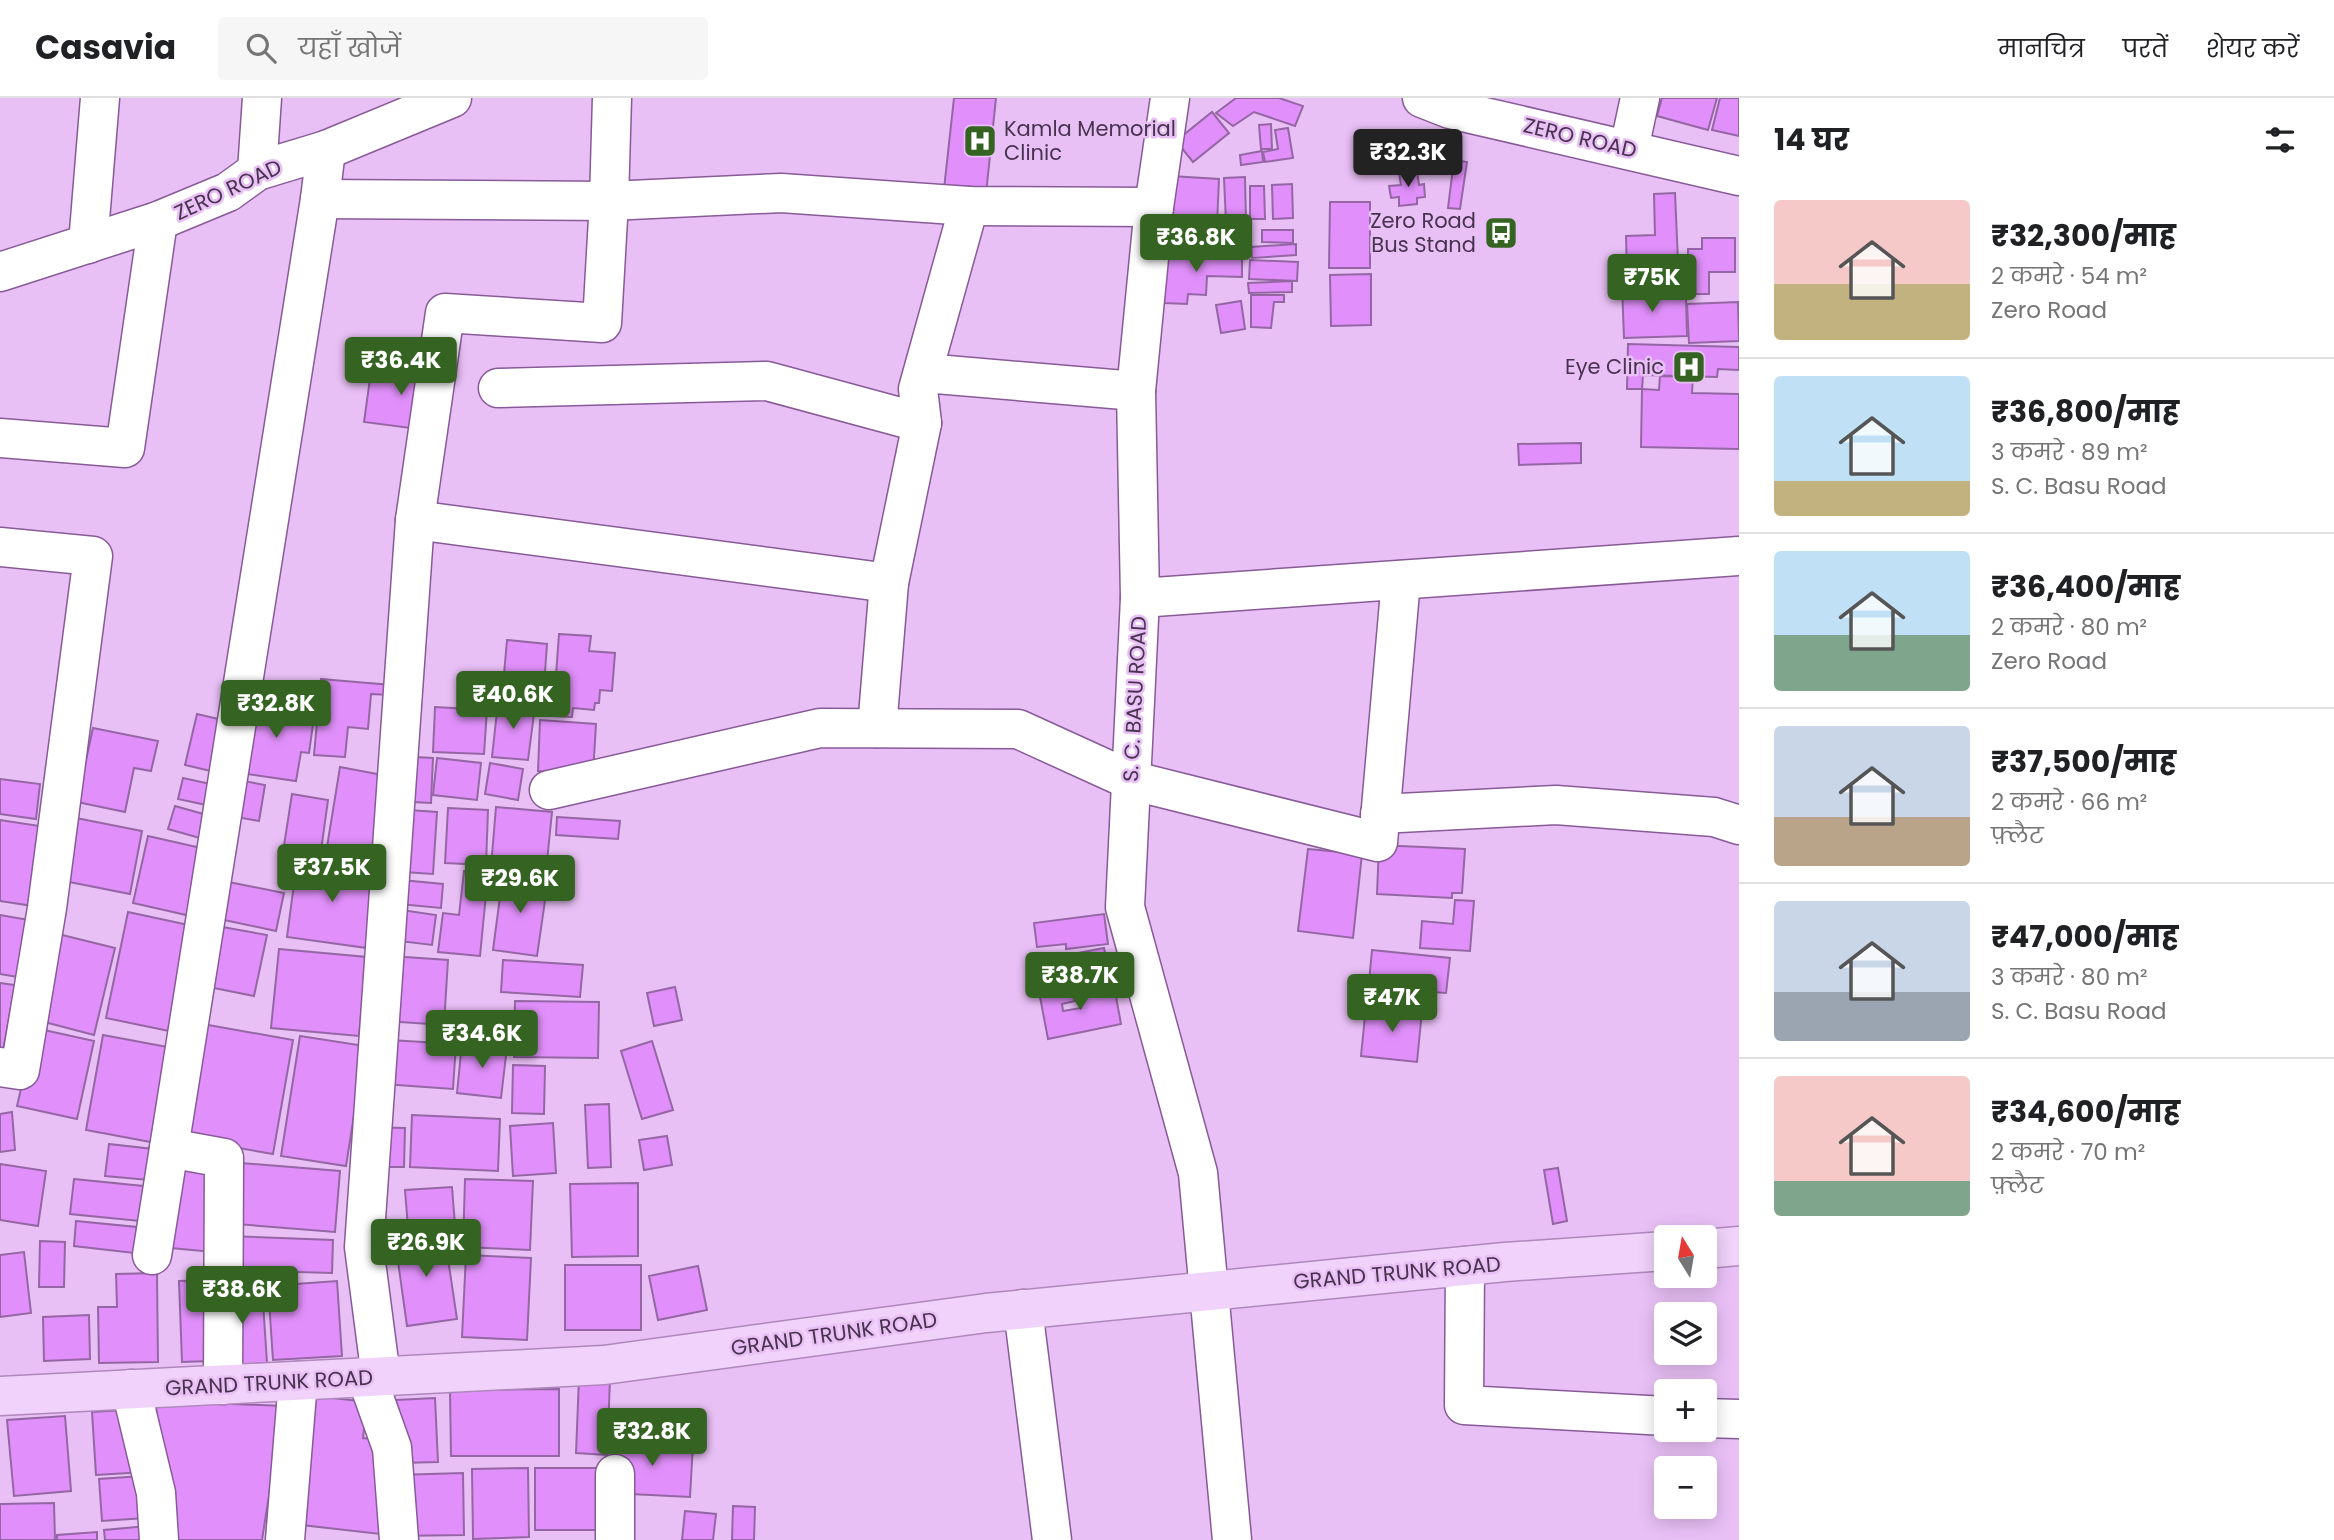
<!DOCTYPE html>
<html lang="hi">
<head>
<meta charset="utf-8">
<style>
  :root { --surface:#fff; --page:#f6f6f6; --text:#202124; --muted:#757577; --line:#e0e0e0; --accent:#356322 }
  body { margin:0; font-family:Poppins,"Noto Sans Devanagari",sans-serif; background:var(--page); color:var(--text); height:100vh; display:flex; flex-direction:column; font-size:26px; white-space:nowrap }
  * { box-sizing:border-box; margin:0 }
  p { font-size:23px; color:var(--muted) }
  .icon { flex:none; width:38px; height:38px; fill:none; stroke:currentColor; stroke-width:2; stroke-linecap:round; stroke-linejoin:round }
  .map { position:relative; flex:1; overflow:hidden }
  .panel { display:flex; flex-direction:column; background:var(--surface); width:595px }
  .panel>* { flex:none }
  .needle { width:46px; rotate:349deg }
  .tools { position:absolute; left:1654px; top:1127px; display:grid; gap:14px }
  .tools a { display:grid; place-items:center; width:63px; height:63px; border-radius:7px; background:var(--surface); box-shadow:0 4px 18px #0003; font-size:35px }
  .price { position:absolute; translate:-50% -60px; padding:0 16px; border-radius:7px; background:var(--accent); color:#fff; font-size:23px; line-height:46px; filter:drop-shadow(0 2px 4px #0008) }
  .price::after { content:''; position:absolute; left:50%; top:42px; width:21px; height:16px; margin-left:-10px; background:inherit; clip-path:polygon(0 0,100% 0,50% 100%) }
  .price.on { background:#222; color:#fff }
  ul { padding:0; list-style:none }
  li { display:flex; align-items:center; gap:21px; height:175px; padding:0 35px }
  li+li { border-top:2px solid var(--line) }
  li span { display:grid; place-items:center; flex:none; width:196px; height:140px; border-radius:7px; color:#555 }
  li>.icon { margin-inline-start:auto }
  span .icon { width:84px; height:84px; fill:#fffc; stroke-width:1 }
  li b { font-size:30px }
  h2 { display:flex; justify-content:space-between; align-items:center; height:84px; padding:0 35px; font-size:30px }
  header { display:flex; align-items:center; gap:42px; box-sizing:border-box; height:98px; padding:0 35px; background:var(--surface); border-bottom:2px solid var(--line) }
  header strong { font-size:33px }
  nav { display:flex; gap:38px; margin-inline-start:auto; font-size:24px }
  .search { width:490px; height:63px; background:var(--page); display:flex; align-items:center; gap:18px; box-sizing:border-box; padding:0 24px; border-radius:7px; color:var(--muted); font-size:26px }
  main { display:flex; flex:1; min-height:0 }
  .map>svg:first-child { display:block }
  .building { fill:#e190fb; stroke:#9566a4; stroke-width:2 }
  .lines { fill:none; stroke-linecap:round; stroke-linejoin:round }
  .minor-casing { stroke:#885a98; stroke-width:41 }
  .major-casing { stroke:#af87bc; stroke-width:41 }
  .minor { stroke:#fff; stroke-width:38 }
  .major { stroke:#f0d2fa; stroke-width:38 }
  .labels { text-anchor:middle; stroke-width:5; stroke-linejoin:round; paint-order:stroke }
  .poi-label { font-size:21px; fill:#48334f; stroke:#e9c0f6; text-anchor:end }
  .street-label { font-size:21px; fill:#48334f; stroke:#e9c0f6 }
</style>
</head>
<body>
<header>
<strong>Casavia</strong>
<div class="search"><svg class="icon" aria-label="search" viewBox="0 0 24 24"><circle cx="10" cy="10" r="6"/><path d="M15 15l6 6"/></svg>यहाँ खोजें</div>
<nav><a>मानचित्र</a><a>परतें</a><a>शेयर करें</a></nav>
</header>
<main>
<div class="map">
<svg width="1739" height="1442" viewBox="0 0 1739 1442">
  <rect width="100%" height="100%" fill="#e9c0f6"/>
  <g class="building">
    <path d="M954 0H996L986 96 944 91Z"/>
    <path d="M1236 0H1279L1303 8 1295 28 1254 14 1233 28 1216 15Z"/>
    <path d="M1662 0H1717L1708 32 1657 18Z"/>
    <path d="M1720 0H1739V38L1712 32Z"/>
    <path d="M1212 14 1229 35 1193 64 1176 43Z"/>
    <path d="M1271 26 1272 51H1261L1259 27Z"/>
    <path d="M1288 30 1293 60 1265 64 1263 54 1278 51 1275 32Z"/>
    <path d="M1262 53 1263 64 1241 67 1240 57Z"/>
    <path d="M1454 62 1467 64 1460 111 1448 110Z"/>
    <path d="M1417 73 1419 87 1424 86 1425 99 1417 100V106L1399 108V99L1391 100 1389 88 1401 87 1399 75Z"/>
    <path d="M1171 78 1219 81 1217 127 1245 129 1244 155 1167 152Z"/>
    <path d="M1245 79 1246 124H1226L1224 80Z"/>
    <path d="M1292 86 1293 120 1273 121 1272 87Z"/>
    <path d="M1250 88H1264L1265 121H1250Z"/>
    <path d="M1675 95 1679 186 1666 187V176L1627 177 1626 138 1655 137 1654 96Z"/>
    <path d="M1330 104H1370V170H1329Z"/>
    <path d="M1262 132H1293V145L1262 144Z"/>
    <path d="M1702 140H1735V174H1709V196H1688V151H1702Z"/>
    <path d="M1296 146V157L1252 160 1251 149Z"/>
    <path d="M1166 155 1242 157V179L1207 178 1206 197 1188 196 1187 206 1164 205Z"/>
    <path d="M1250 162 1298 164 1297 183 1249 181Z"/>
    <path d="M1371 176V227L1331 228 1330 177Z"/>
    <path d="M1292 183V194L1249 195 1248 185Z"/>
    <path d="M1650 186V200H1686L1687 238 1624 240 1622 187Z"/>
    <path d="M1251 197H1284V204H1274L1271 230 1251 229Z"/>
    <path d="M1241 203 1245 231 1221 235 1216 207Z"/>
    <path d="M1738 204 1739 243 1689 245 1687 206Z"/>
    <path d="M1628 246 1739 249V272L1718 271 1717 279 1643 277 1642 291H1627Z"/>
    <path d="M372 266 443 275 426 332 364 324Z"/>
    <path d="M1660 278 1693 279 1692 295 1739 296V351L1641 349 1642 291 1659 292Z"/>
    <path d="M1581 345V365L1519 367 1518 346Z"/>
    <path d="M559 536 591 538 589 553 615 555 612 593 600 592 599 605H595L594 612 573 610 572 619 553 618Z"/>
    <path d="M507 542 547 546 543 602 502 599Z"/>
    <path d="M321 581 391 587 390 597 371 596 368 631 348 629 345 659 314 657Z"/>
    <path d="M250 603 315 612 309 655 301 654 296 683 240 675Z"/>
    <path d="M498 604 535 608 528 662 492 659Z"/>
    <path d="M435 609 487 612 484 656 433 654Z"/>
    <path d="M197 616 240 626 228 677 185 667Z"/>
    <path d="M540 622 596 626 593 676 538 673Z"/>
    <path d="M93 630 158 643 151 673 134 670 125 714 77 704Z"/>
    <path d="M395 658 433 660 431 705 393 703Z"/>
    <path d="M437 660 481 665 477 702 433 697Z"/>
    <path d="M490 665 523 671 518 702 485 696Z"/>
    <path d="M340 669 388 678 374 764 326 755Z"/>
    <path d="M183 680 215 687 211 708 178 701Z"/>
    <path d="M227 680 265 687 259 723 220 716Z"/>
    <path d="M0 681 40 686 36 721 0 716Z"/>
    <path d="M292 696 328 702 320 760 283 754Z"/>
    <path d="M175 708 214 719 207 742 168 731Z"/>
    <path d="M496 709 552 714 546 773 491 769Z"/>
    <path d="M448 710 488 712 486 767 445 765Z"/>
    <path d="M393 711 437 714 433 776 389 773Z"/>
    <path d="M66 718 142 733 130 796 54 781Z"/>
    <path d="M557 719 620 723 618 741 556 737Z"/>
    <path d="M0 722 46 729 33 808 0 803Z"/>
    <path d="M148 738 210 752 195 819 133 805Z"/>
    <path d="M1379 747 1465 751 1462 795H1452V800L1377 796Z"/>
    <path d="M1308 751 1362 756 1353 840 1298 833Z"/>
    <path d="M297 763 378 774 367 850 287 839Z"/>
    <path d="M464 773 488 776 480 858 438 854 443 815 459 817Z"/>
    <path d="M503 776 548 782 537 858 493 852Z"/>
    <path d="M214 781 284 795 276 833 205 818Z"/>
    <path d="M391 781 443 786 441 810 389 805Z"/>
    <path d="M1455 802 1474 803 1470 853 1420 850 1422 823 1453 826Z"/>
    <path d="M388 810 436 817 432 847 383 841Z"/>
    <path d="M128 814 198 829 174 934 106 920Z"/>
    <path d="M1104 816 1108 846 1066 851V846L1037 849 1034 825Z"/>
    <path d="M0 817 29 822 18 879 0 876Z"/>
    <path d="M206 826 267 837 254 898 194 886Z"/>
    <path d="M54 835 115 850 94 937 33 921Z"/>
    <path d="M1104 850 1110 879 1043 892 1037 863Z"/>
    <path d="M279 851 367 859 359 938 271 930Z"/>
    <path d="M1372 852 1450 860 1446 895 1407 892 1405 908 1367 905Z"/>
    <path d="M376 857 448 862 444 927 371 922Z"/>
    <path d="M503 862 583 867 580 899 501 894Z"/>
    <path d="M0 885 15 887 2 959 0 958Z"/>
    <path d="M1114 888 1121 926 1048 941 1040 899 1073 892 1075 903 1062 906 1063 913 1081 910 1078 895Z"/>
    <path d="M675 889 682 922 654 928 647 895Z"/>
    <path d="M515 903 599 904 598 960 514 959Z"/>
    <path d="M1366 908 1422 913 1417 964 1361 958Z"/>
    <path d="M186 923 293 942 273 1056 165 1037Z"/>
    <path d="M35 930 94 943 77 1021 17 1008Z"/>
    <path d="M103 937 173 950 156 1045 86 1032Z"/>
    <path d="M300 938 365 948 346 1068 281 1058Z"/>
    <path d="M372 941 456 946 453 991 369 985Z"/>
    <path d="M652 943 673 1012 642 1021 621 953Z"/>
    <path d="M462 945 507 949 501 1000 457 995Z"/>
    <path d="M513 967 545 968 544 1016 512 1015Z"/>
    <path d="M609 1006 611 1069 588 1070 585 1007Z"/>
    <path d="M12 1014 15 1052 0 1054V1016Z"/>
    <path d="M412 1017 500 1021 498 1073 410 1069Z"/>
    <path d="M553 1025 556 1075 513 1078 510 1028Z"/>
    <path d="M363 1029 405 1030 404 1069H362Z"/>
    <path d="M667 1038 672 1067 644 1072 639 1042Z"/>
    <path d="M109 1046 153 1051 149 1082 105 1078Z"/>
    <path d="M168 1052 221 1056 213 1154 160 1149Z"/>
    <path d="M229 1064 340 1073 335 1134 224 1125Z"/>
    <path d="M0 1066 46 1073 38 1128 0 1122Z"/>
    <path d="M1558 1070 1567 1123 1553 1126 1544 1072Z"/>
    <path d="M74 1081 153 1089 150 1124 70 1116Z"/>
    <path d="M465 1081 533 1083 530 1152 463 1149Z"/>
    <path d="M638 1085V1158L572 1159 570 1086Z"/>
    <path d="M452 1089 455 1127 408 1130 405 1092Z"/>
    <path d="M76 1123 137 1129 134 1155 74 1148Z"/>
    <path d="M444 1134 457 1221 407 1228 395 1142Z"/>
    <path d="M227 1138 333 1142 332 1175 226 1172Z"/>
    <path d="M40 1143 65 1144 64 1189H39Z"/>
    <path d="M24 1154 31 1215 0 1219V1157Z"/>
    <path d="M466 1157 531 1160 527 1242 462 1239Z"/>
    <rect x="565" y="1167" width="76" height="65"/>
    <path d="M698 1168 707 1212 658 1222 649 1178Z"/>
    <path d="M157 1175 158 1264 99 1265 98 1209H117L116 1176Z"/>
    <path d="M209 1182 211 1263 182 1264 179 1183Z"/>
    <path d="M337 1183 342 1258 273 1262 268 1188Z"/>
    <path d="M262 1189 267 1265 222 1268 217 1192Z"/>
    <path d="M89 1217 90 1261 44 1263 43 1219Z"/>
    <path d="M579 1280 610 1282 607 1357 576 1355Z"/>
    <path d="M559 1291V1358H451L450 1292Z"/>
    <path d="M316 1298 367 1304 363 1340 390 1343 380 1436 302 1427Z"/>
    <path d="M435 1300 438 1364 399 1365 396 1302Z"/>
    <path d="M156 1303 283 1308 262 1442H161Z"/>
    <path d="M141 1311 145 1374 96 1377 92 1314Z"/>
    <path d="M65 1318 71 1393 14 1398 7 1322Z"/>
    <path d="M614 1342 693 1346 690 1399 611 1395Z"/>
    <path d="M528 1370 529 1439 473 1441 472 1371Z"/>
    <rect x="535" y="1370" width="68" height="62"/>
    <path d="M463 1375 464 1437 397 1438 396 1377Z"/>
    <path d="M141 1378 145 1420 102 1423 99 1381Z"/>
    <path d="M54 1405 55 1442H0V1406Z"/>
    <path d="M733 1408 755 1409 754 1442H732Z"/>
    <path d="M685 1413 716 1416 713 1442H682Z"/>
    <path d="M147 1428 148 1442H105L104 1432Z"/>
    <path d="M97 1434V1442H57V1437Z"/>
  </g>
  <g class="lines">
    <defs>
      <g id="minor">
        <path d="M1170 0 1154 109 1136 293 1140 500 1125 809 1198 1075 1232 1442"/>
        <path d="M1422 0 1450 11 1739 78"/>
        <path d="M1629 51 1640 0"/>
        <path d="M257 73 262 0"/>
        <path d="M320 101 609 103 781 95 969 108 1154 109"/>
        <path d="M88 146 100 0"/>
        <path d="M0 174 158 123 228 94 257 73 326 52 452 0"/>
        <path d="M924 275 1136 293"/>
        <path d="M498 290 767 283 922 325"/>
        <path d="M0 340 125 350 158 123"/>
        <path d="M415 422 889 485"/>
        <path d="M0 449 93 458 47 810 20 972 0 969"/>
        <path d="M1140 500 1739 458"/>
        <path d="M877 630 889 485 922 325 918 291 969 108"/>
        <path d="M549 692 820 630 1018 631 1130 682 1378 744 1401 482"/>
        <path d="M1380 716 1556 707 1714 719 1739 727"/>
        <path d="M169 1050 224 1060 223 1287"/>
        <path d="M152 1157 320 101 326 52"/>
        <path d="M1465 1168 1464 1307 1666 1318"/>
        <path d="M1023 1211 1052 1442"/>
        <path d="M381 1279 364 1149 415 422 445 215 602 225 609 103 612 0"/>
        <path d="M367 1280 392 1350 399 1442"/>
        <path d="M131 1291 156 1395 159 1442"/>
        <path d="M1704 1320 1739 1321"/>
        <path d="M285 1442 298 1283"/>
        <path d="M615 1442V1376"/>
      </g>
      <g id="major">
        <path d="M1704 1151 1739 1148"/>
        <path d="M0 1298 604 1267 986 1215 1505 1164 1666 1153"/>
      </g>
    </defs>
    <use href="#minor" class="minor-casing"/>
    <use href="#major" class="major-casing"/>
    <use href="#minor" class="minor"/>
    <use href="#major" class="major"/>
  </g>
  <defs>
    <symbol id="hospital-square" viewBox="-11 -11 22 22"><rect x="-9" y="-9" width="18" height="18" rx="4" fill="#356322" stroke="#e9c0f6"/><path d="M-5-5h3v3.5h4V-5h3V5h-3V1.5h-4V5h-3Z" fill="#fff"/></symbol>
    <symbol id="bus-square" viewBox="-11 -11 22 22"><rect x="-9" y="-9" width="18" height="18" rx="4" fill="#356322" stroke="#e9c0f6"/><path d="M-5-6H5V4H4V6H2V4H-2V6H-4V4H-5ZM-3.5-4V0h7V-4ZM-3.5 1.2v1.5H-2V1.2ZM2 1.2v1.5H3.5V1.2Z" fill="#fff"/></symbol>
  </defs>
  <g fill-rule="evenodd">
    <use href="#hospital-square" x="961" y="24" width="38" height="38"/>
    <use href="#bus-square" x="1482" y="116" width="38" height="38"/>
    <use href="#hospital-square" x="1670" y="250" width="38" height="38"/>
  </g>
  <g class="labels">
    <g class="poi-label">
      <text x="1004" y="38" text-anchor="start">Kamla Memorial<tspan x="1004" dy="24">Clinic</tspan></text>
      <text x="1476" y="130">Zero Road<tspan x="1476" dy="24">Bus Stand</tspan></text>
      <text x="1664" y="276">Eye Clinic</text>
    </g>
    <g class="street-label">
      <text transform="translate(1580 40) rotate(13)" y="7">ZERO ROAD</text>
      <text transform="translate(228 92) rotate(-25)" y="7">ZERO ROAD</text>
      <text transform="translate(1135 601) rotate(-87)" y="7">S. C. BASU ROAD</text>
      <text transform="translate(1397 1175) rotate(-5)" y="7">GRAND TRUNK ROAD</text>
      <text transform="translate(834 1236) rotate(-8)" y="7">GRAND TRUNK ROAD</text>
      <text transform="translate(269 1285) rotate(-3)" y="7">GRAND TRUNK ROAD</text>
    </g>
  </g>
</svg>
<div class="tools">
<a><svg class="needle" viewBox="-14 -14 28 28"><path d="M0-13l5 13h-10z" fill="#e53935"/><path d="M0 13l5-13h-10z" fill="#757577"/></svg></a>
<a><svg class="icon" aria-label="layers" viewBox="0 0 24 24"><path d="M12 4l9 5-9 5-9-5zM3 14l9 5 9-5"/></svg></a>
<a>+</a>
<a>−</a>
</div>
<b class="price on" style="left:1408px;top:91px">₹32.3K</b>
<b class="price" style="left:1196px;top:176px">₹36.8K</b>
<b class="price" style="left:1652px;top:216px">₹75K</b>
<b class="price" style="left:401px;top:299px">₹36.4K</b>
<b class="price" style="left:513px;top:633px">₹40.6K</b>
<b class="price" style="left:276px;top:642px">₹32.8K</b>
<b class="price" style="left:332px;top:806px">₹37.5K</b>
<b class="price" style="left:520px;top:817px">₹29.6K</b>
<b class="price" style="left:1080px;top:914px">₹38.7K</b>
<b class="price" style="left:1392px;top:936px">₹47K</b>
<b class="price" style="left:482px;top:972px">₹34.6K</b>
<b class="price" style="left:426px;top:1181px">₹26.9K</b>
<b class="price" style="left:242px;top:1228px">₹38.6K</b>
<b class="price" style="left:652px;top:1370px">₹32.8K</b>
</div>
<section class="panel">
<h2>14 घर<svg class="icon" aria-label="filters" viewBox="0 0 24 24"><path d="M4 7h16M4 17h16"/><circle cx="9" cy="7" r="2"/><circle cx="15" cy="17" r="2"/></svg></h2>
<ul>
<li><span style="background:linear-gradient(#f6c9c9 60%,#c2b280 0)"><svg class="icon" aria-label="home" viewBox="0 0 24 24"><path d="M3 11l9-7 9 7M6 9v11h12V9"/></svg></span><div><b>₹32,300/माह</b><p>2 कमरे · 54 m²</p><p>Zero Road</p></div></li>
<li><span style="background:linear-gradient(#bfe0f5 75%,#c2b280 0)"><svg class="icon" aria-label="home" viewBox="0 0 24 24"><path d="M3 11l9-7 9 7M6 9v11h12V9"/></svg></span><div><b>₹36,800/माह</b><p>3 कमरे · 89 m²</p><p>S. C. Basu Road</p></div></li>
<li><span style="background:linear-gradient(#bfe0f5 60%,#7fa58c 0)"><svg class="icon" aria-label="home" viewBox="0 0 24 24"><path d="M3 11l9-7 9 7M6 9v11h12V9"/></svg></span><div><b>₹36,400/माह</b><p>2 कमरे · 80 m²</p><p>Zero Road</p></div></li>
<li><span style="background:linear-gradient(#c9d6e8 65%,#b9a48a 0)"><svg class="icon" aria-label="home" viewBox="0 0 24 24"><path d="M3 11l9-7 9 7M6 9v11h12V9"/></svg></span><div><b>₹37,500/माह</b><p>2 कमरे · 66 m²</p><p>फ़्लैट</p></div></li>
<li><span style="background:linear-gradient(#c9d6e8 65%,#9aa5b1 0)"><svg class="icon" aria-label="home" viewBox="0 0 24 24"><path d="M3 11l9-7 9 7M6 9v11h12V9"/></svg></span><div><b>₹47,000/माह</b><p>3 कमरे · 80 m²</p><p>S. C. Basu Road</p></div></li>
<li><span style="background:linear-gradient(#f6c9c9 75%,#7fa58c 0)"><svg class="icon" aria-label="home" viewBox="0 0 24 24"><path d="M3 11l9-7 9 7M6 9v11h12V9"/></svg></span><div><b>₹34,600/माह</b><p>2 कमरे · 70 m²</p><p>फ़्लैट</p></div></li>
</ul>
</section>
</main>
</body>
</html>
